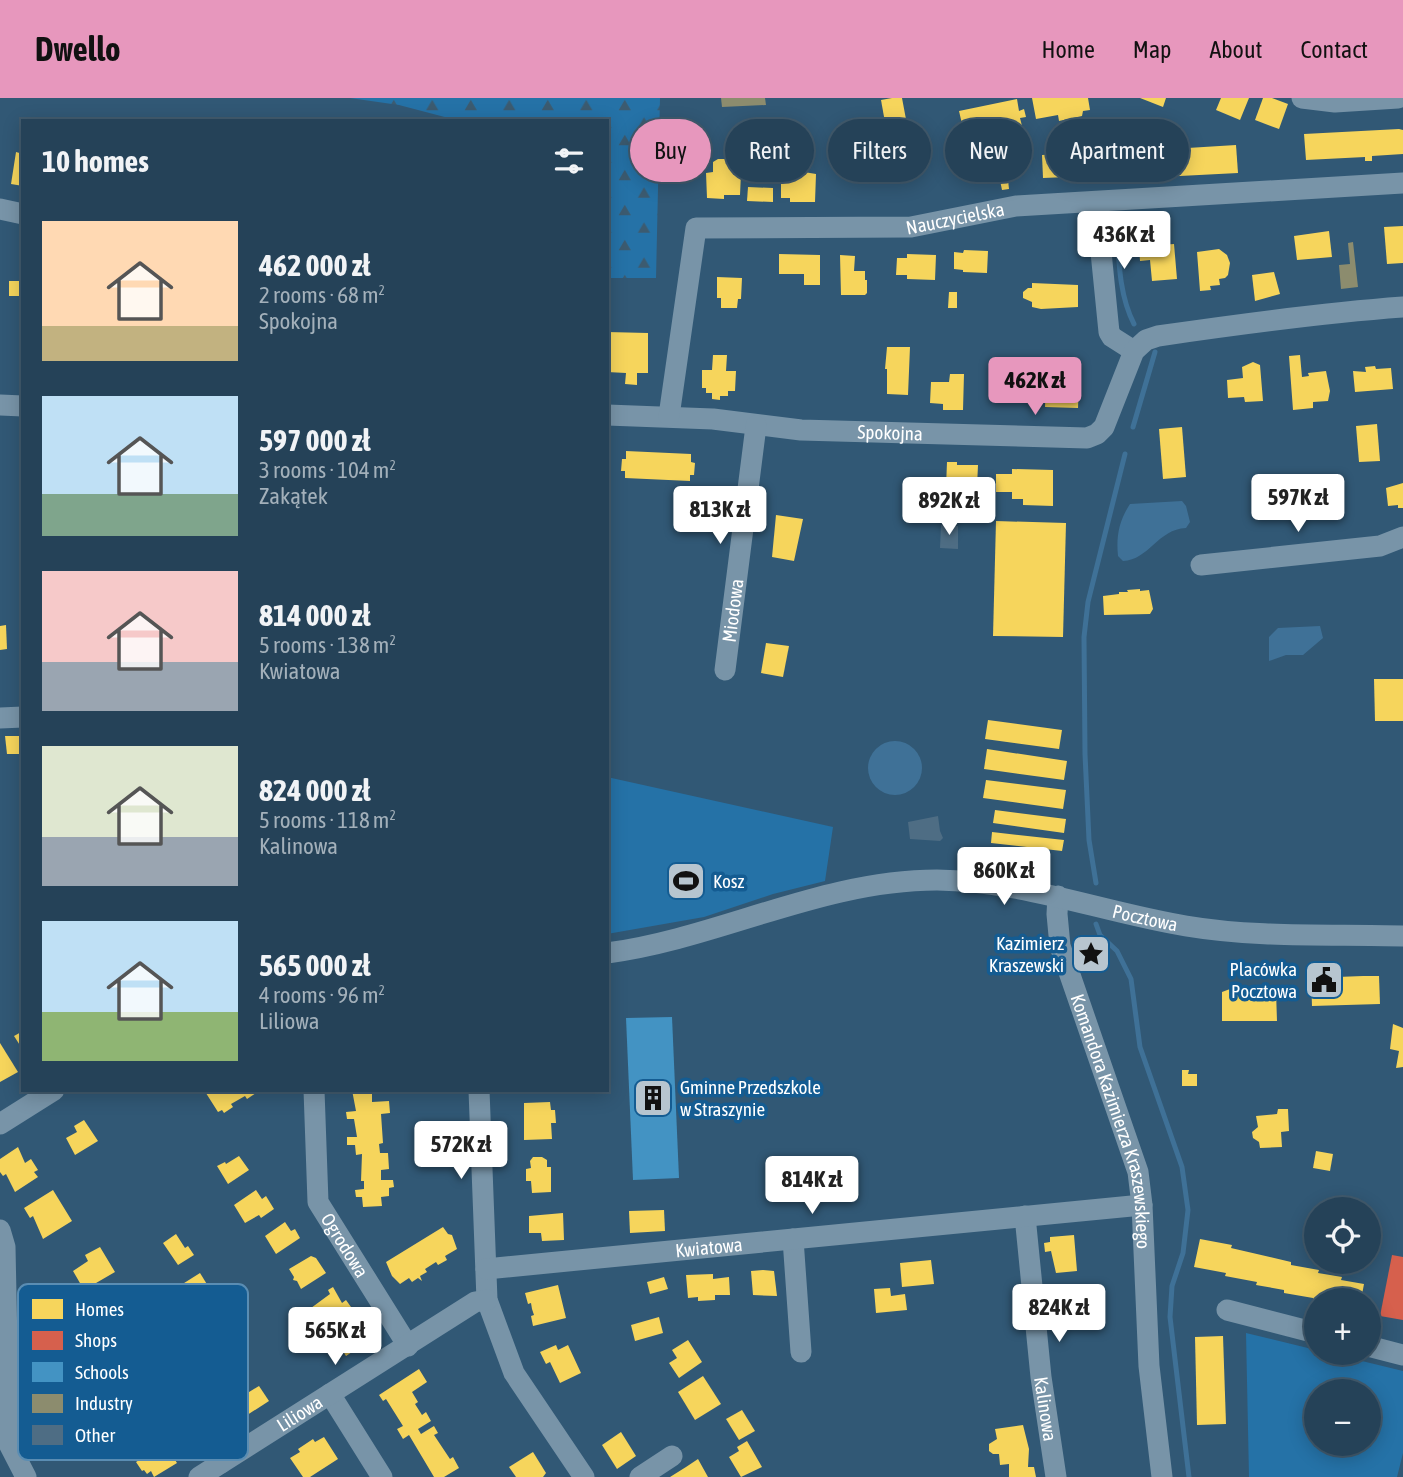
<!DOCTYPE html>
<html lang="en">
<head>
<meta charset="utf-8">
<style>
  :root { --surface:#254258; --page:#314d61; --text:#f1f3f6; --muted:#a3b0ba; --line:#425b6e; --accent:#e797bd }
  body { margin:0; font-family:"Asap Condensed",sans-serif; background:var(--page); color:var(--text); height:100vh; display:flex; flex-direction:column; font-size:26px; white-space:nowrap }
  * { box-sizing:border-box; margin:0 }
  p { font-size:23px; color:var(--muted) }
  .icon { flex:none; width:38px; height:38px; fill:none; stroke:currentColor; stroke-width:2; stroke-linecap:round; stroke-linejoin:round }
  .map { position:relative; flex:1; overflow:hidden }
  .details { position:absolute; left:21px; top:21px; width:588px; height:973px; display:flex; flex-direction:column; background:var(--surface); border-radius:0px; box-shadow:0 4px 18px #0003,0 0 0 2px var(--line) }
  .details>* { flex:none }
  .hud { position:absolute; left:630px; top:21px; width:665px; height:63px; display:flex; gap:14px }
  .fabs { position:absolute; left:1304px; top:1099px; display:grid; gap:14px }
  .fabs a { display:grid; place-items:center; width:77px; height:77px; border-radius:50%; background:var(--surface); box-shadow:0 4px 18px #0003,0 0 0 2px var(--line); font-size:35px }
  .price { position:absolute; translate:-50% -60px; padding:0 16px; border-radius:7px; background:#fff; color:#222; font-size:23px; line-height:46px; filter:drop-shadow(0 2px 4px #0008) }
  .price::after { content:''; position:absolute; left:50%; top:42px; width:21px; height:16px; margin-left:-10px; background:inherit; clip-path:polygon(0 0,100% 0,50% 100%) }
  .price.on { background:var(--accent); color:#111 }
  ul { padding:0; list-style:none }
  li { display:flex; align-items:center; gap:21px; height:175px; padding:0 21px }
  li span { display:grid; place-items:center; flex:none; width:196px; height:140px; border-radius:0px; color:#555 }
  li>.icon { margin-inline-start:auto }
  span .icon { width:84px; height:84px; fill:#fffc; stroke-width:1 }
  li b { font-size:30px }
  h2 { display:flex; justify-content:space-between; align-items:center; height:84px; padding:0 21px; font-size:30px }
  .pill { padding:0 24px; border-radius:32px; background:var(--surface); box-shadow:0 4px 18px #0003,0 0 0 2px var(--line); font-size:24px; line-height:63px }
  .pill.on { background:var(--accent); color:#111 }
  header { display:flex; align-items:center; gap:42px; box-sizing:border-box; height:98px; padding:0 35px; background:var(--accent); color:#111 }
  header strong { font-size:33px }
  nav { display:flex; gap:38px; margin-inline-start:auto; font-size:24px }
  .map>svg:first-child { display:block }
  .green { fill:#2572a7; fill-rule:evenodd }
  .forest { fill:url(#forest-firs) }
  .water { fill:#3f7197 }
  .homes { fill:#f6d55c }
  .shops { fill:#d6604d }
  .schools { fill:#4393c3 }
  .industry { fill:#8c8c6e }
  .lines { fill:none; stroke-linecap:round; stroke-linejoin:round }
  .stream { stroke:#3f7197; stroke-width:5 }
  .building { fill:#4e6d84 }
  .minor { stroke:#7894a8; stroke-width:21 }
  .labels { text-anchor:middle; stroke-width:7; stroke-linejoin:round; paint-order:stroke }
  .street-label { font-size:19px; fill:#fff; stroke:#145c92 }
  .poi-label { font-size:19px; fill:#fff; stroke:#145c92; text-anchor:start }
  .key { fill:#145c92; stroke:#5a8db3; stroke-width:2 }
  .key-label { font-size:19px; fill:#fff }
</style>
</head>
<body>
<header>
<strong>Dwello</strong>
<nav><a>Home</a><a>Map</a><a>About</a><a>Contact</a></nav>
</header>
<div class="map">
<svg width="1403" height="1379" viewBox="0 0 1403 1379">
  <defs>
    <pattern id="forest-firs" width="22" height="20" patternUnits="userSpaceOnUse" patternTransform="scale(1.75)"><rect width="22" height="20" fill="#2572a7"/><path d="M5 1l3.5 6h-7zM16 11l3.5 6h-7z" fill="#3c5b70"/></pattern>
  </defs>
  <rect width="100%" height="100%" fill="#315875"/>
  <g class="green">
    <path d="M607 679 833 729 825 783 773 796 704 819 607 836Z"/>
    <path d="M1246 1235 1316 1252V1255H1329L1403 1273V1355L1397 1379H1249ZM1316 1293H1368V1346H1316Z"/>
  </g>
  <path class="forest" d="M350 0H660L656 180H607V23H460L399 7Z"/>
  <g class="water">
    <path d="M1182 403 1186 408 1190 424 1186 430C1158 431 1149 462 1123 463L1118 458C1116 438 1119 423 1130 406Z"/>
    <path d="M1320 528 1323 540 1303 557H1286L1269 563V539L1278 530Z"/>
    <circle cx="895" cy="670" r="27"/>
  </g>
  <g class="homes">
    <path d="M892 0H902L909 37 888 41 881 2Z"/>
    <path d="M1032 0H1088L1090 12 1083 13 1082 18 1059 23 1058 17 1036 21Z"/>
    <path d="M1140 0H1166L1163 9Z"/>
    <path d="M1221 0H1249L1240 22 1216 12Z"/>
    <path d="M1263 0H1272L1288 6 1279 31 1255 22Z"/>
    <path d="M1017 1 1019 13 1024 11 1026 19 1020 20 1022 28 965 39 959 13Z"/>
    <path d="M1399 31 1403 32V56L1372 58V63H1365V59L1306 62 1304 36Z"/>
    <path d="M1007 45 1014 81 1008 82 1009 91 1002 92 993 48Z"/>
    <path d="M1236 47 1238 75 1141 80 1139 53Z"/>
    <path d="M16 54 23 56V88L11 86Z"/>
    <path d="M1091 54 1093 78 1043 80 1042 57Z"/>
    <path d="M718 61H725L731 64V74L741 75 740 97H724V101L707 100 706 75 713 74V64Z"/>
    <path d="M798 73 816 76 815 104H790V100H781V78H790V75Z"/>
    <path d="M748 89 773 90V104L747 103Z"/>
    <path d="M1403 128V165L1387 166 1384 129Z"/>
    <path d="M1329 133 1332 159 1297 162 1294 138Z"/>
    <path d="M1151 144H1157L1160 147 1174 146 1177 181 1152 183 1150 162 1140 163 1139 149 1149 148Z"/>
    <path d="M1219 151 1227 157 1230 165 1228 177 1225 180 1219 181 1220 187 1210 188 1211 192 1200 193 1197 154Z"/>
    <path d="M964 152 988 153 987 175 963 174V172L954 171V154L963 155Z"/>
    <path d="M779 156 820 157V187H804V176H779Z"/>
    <path d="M907 156 936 157 935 182 907 181V177H896L897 160H907Z"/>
    <path d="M840 157 855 158 854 173H865V182H867V195L865 197H841Z"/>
    <path d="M1274 174 1280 196 1255 203 1252 177Z"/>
    <path d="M717 179 742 180 741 201H738L737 210H721V200H717Z"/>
    <rect x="9" y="183" width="14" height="15"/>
    <path d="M1032 185 1078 187V209L1041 211 1032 209V204L1023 200V194L1028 190H1032Z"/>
    <path d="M949 194H957V210H948Z"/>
    <path d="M607 234 648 235V275H637V287L625 286 626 275 607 274Z"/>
    <path d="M887 249H910L908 297 887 296V271H885Z"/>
    <path d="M713 257H727L726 273H736L735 293H728V298H720V302L712 301V295H706V290H702V272H712Z"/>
    <path d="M1300 257 1302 279 1309 278 1308 275 1326 273 1330 293 1328 303 1313 304V310L1293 312 1289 258Z"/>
    <path d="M1253 264 1260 267 1263 303 1245 304 1244 299 1228 300 1227 282 1243 280 1242 269Z"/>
    <path d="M1004 268 1023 269V294L1012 295 989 293V269Z"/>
    <path d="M1375 268 1376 271 1391 270 1393 291 1355 294 1353 273 1366 274 1365 269Z"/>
    <path d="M950 276H964L963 312H943V306L930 305 931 284H949Z"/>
    <path d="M1046 283 1079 284 1078 310 1045 309Z"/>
    <path d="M1377 326 1380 363 1359 364 1356 328Z"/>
    <path d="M1182 329 1186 379 1163 381 1159 331Z"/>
    <path d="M626 353 691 356V364L695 365 694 377H690V383L625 380V373H621L622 361H626Z"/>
    <path d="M947 364H957V367H978L977 389H946Z"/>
    <path d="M1012 371 1053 372V408L1023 407V401H1012V394H996V376H1012Z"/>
    <path d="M1403 385V410H1398V407L1388 408 1386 390Z"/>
    <path d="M776 417 803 421 794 463 772 459Z"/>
    <path d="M996 423 1066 425 1063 539 993 538Z"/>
    <path d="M1140 491V493L1149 492 1153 511 1150 516 1104 517 1103 498 1119 496V494H1128L1127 492Z"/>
    <path d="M6 527 7 551 0 552V528Z"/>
    <path d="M766 545 789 548 783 579 761 575Z"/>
    <path d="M1374 581H1403V623H1375Z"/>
    <path d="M988 622 1062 632 1059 651 985 641Z"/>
    <path d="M5 638H19L20 656H7Z"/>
    <path d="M987 651 1067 663 1064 682 984 671Z"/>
    <path d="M986 682 1066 692 1063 711 983 700Z"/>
    <path d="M995 712 1066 721 1064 735 993 725Z"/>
    <path d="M992 734 1064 742 1062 753 991 745Z"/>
    <path d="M1363 878H1379L1380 906 1312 908 1311 880Z"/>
    <path d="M1230 891 1243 894 1244 898H1260V893H1276L1277 923H1222V894Z"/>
    <path d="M1393 926 1403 930V969L1396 970 1399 953 1390 951Z"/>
    <path d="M23 933V952L14 938Z"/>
    <path d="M0 945 18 974 0 984Z"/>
    <path d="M1182 972H1189L1188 976H1197V988H1182Z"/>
    <path d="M204 992H255L256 995 247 1001 245 998 231 1006 233 1009 224 1015 222 1012 218 1014Z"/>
    <path d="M352 992H377V994L372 995V1004L389 1003 390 1015 381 1016 383 1045 379 1046 380 1055H388L389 1071 381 1072V1082H393L394 1089 389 1090V1098L381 1099 382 1108 363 1109 362 1099H356L355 1092 364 1091V1083H361L362 1056 356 1057 355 1047H347V1039H357L354 1021H347L346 1014 356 1013Z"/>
    <path d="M550 1004 551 1012H555L556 1025H551L552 1041 524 1042V1005Z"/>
    <path d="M1278 1011H1288L1289 1033 1281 1034 1282 1049 1260 1050 1259 1044 1253 1040 1252 1034 1258 1029 1256 1018 1277 1016Z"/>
    <path d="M84 1022 98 1043 75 1057 66 1040 77 1034 74 1028Z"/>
    <path d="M18 1049 25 1065 31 1061 38 1072 34 1074 38 1079 15 1094 6 1076 3 1078 0 1074V1061Z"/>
    <path d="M1316 1053 1333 1056 1330 1073 1313 1070Z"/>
    <path d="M239 1058 249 1072 228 1086 217 1068 225 1064 226 1066Z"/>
    <path d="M533 1059H542L547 1062V1069H551V1094L532 1095 531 1083H526V1071L531 1070 530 1063Z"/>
    <path d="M53 1092 72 1123 43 1141 33 1118 30 1120 24 1110Z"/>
    <path d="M256 1092 262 1101 266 1098 274 1111 261 1120 259 1117 245 1125 234 1107Z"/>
    <path d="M664 1112 665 1133 630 1135 629 1113Z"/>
    <path d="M563 1115 564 1142 542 1143 541 1135H529V1118Z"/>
    <path d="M285 1124 291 1133 295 1131 300 1140 276 1156 265 1138Z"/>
    <path d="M443 1129 448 1136 452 1137 457 1151 445 1158 447 1162 438 1167 436 1164 425 1171 427 1174 420 1178 422 1183 418 1180 412 1184 409 1180 400 1186 392 1178 386 1164Z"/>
    <path d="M176 1136 185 1150 188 1148 194 1157 178 1167 163 1145Z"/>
    <path d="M1074 1137 1077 1173 1056 1175 1051 1153 1045 1154 1044 1145 1050 1144V1139Z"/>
    <path d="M1200 1141 1232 1147 1231 1150 1291 1164V1167L1319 1172 1318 1175 1342 1179 1341 1182 1364 1186 1361 1202 1316 1203H1313V1200L1284 1195V1192L1256 1187 1257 1184 1225 1178 1226 1175 1194 1169Z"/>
    <path d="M100 1149 115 1174 84 1192 73 1173 88 1163 85 1157Z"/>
    <path d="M311 1158 316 1160 326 1175 301 1191 297 1183 293 1182 294 1179 289 1171Z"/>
    <path d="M931 1162 934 1186 902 1189 900 1165Z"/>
    <path d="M763 1172 774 1173 777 1198 753 1197 751 1173Z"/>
    <path d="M200 1175 213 1196 186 1213 173 1192Z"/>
    <path d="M713 1176V1181L729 1179 730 1197H715V1202L698 1203V1199L688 1200 686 1177Z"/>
    <path d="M664 1179 668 1191 650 1196 647 1184Z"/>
    <path d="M558 1187 566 1220 533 1228 531 1218 534 1217 532 1211 531 1205 528 1206 525 1195Z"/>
    <path d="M333 1189 342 1205 346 1202 351 1209 322 1228 311 1210 330 1196 328 1192Z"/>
    <path d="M890 1190 891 1198 905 1196 907 1212 876 1215 874 1191Z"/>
    <path d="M659 1219 663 1235 635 1243 631 1227Z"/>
    <path d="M360 1225 370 1242 346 1258 335 1240Z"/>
    <path d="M1223 1238 1226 1326 1197 1327 1195 1239Z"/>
    <path d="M688 1242 702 1264 679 1280 669 1265 677 1260 672 1252Z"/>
    <path d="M556 1247 558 1252 568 1247 581 1275 560 1285 550 1264 546 1266 540 1254Z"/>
    <path d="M419 1271 427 1284 412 1294 418 1304 415 1306 422 1317 426 1314 431 1323 418 1331 421 1336 434 1328 438 1335 434 1337 450 1361 453 1359 459 1370 444 1379H434L409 1337 403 1341 397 1331 403 1328 386 1301 383 1303 379 1297Z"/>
    <path d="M703 1278 721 1306 695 1322 678 1294Z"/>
    <path d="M259 1288 269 1303 241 1321 231 1305Z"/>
    <path d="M742 1312 755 1333 739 1342 726 1321Z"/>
    <path d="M1023 1327 1029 1351 1028 1369H1034L1036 1379H1009V1366L1000 1367 999 1356H993L989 1353V1346L997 1341 995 1331Z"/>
    <path d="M621 1334 636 1358 617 1371 602 1347Z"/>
    <path d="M324 1339 338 1361 310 1379H303L290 1360 300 1354 298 1351 313 1341 315 1344Z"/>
    <path d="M161 1340 177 1365 154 1379 151 1373 147 1376 144 1372 142 1373 136 1364 154 1353 150 1347Z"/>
    <path d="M747 1343 762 1369 741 1379 729 1359 739 1353 737 1349Z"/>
    <path d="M533 1354 546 1375 543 1379H516L509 1369Z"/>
    <path d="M698 1361 708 1379H670L686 1369Z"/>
  </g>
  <path class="shops" d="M1392 1157 1403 1159V1222L1380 1218Z"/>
  <path class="schools" d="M672 919 679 1080 633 1082 626 920Z"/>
  <g class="industry">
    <path d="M721 0H765L766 7 722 9Z"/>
    <path d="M1353 144 1358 189 1341 191 1339 167 1350 166 1348 145Z"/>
  </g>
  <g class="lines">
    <g class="stream">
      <path d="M1116 117C1119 153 1117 193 1134 226"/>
      <path d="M1133 329 1155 254"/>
      <path d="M1096 785 1089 742 1085 656 1084 539 1088 504 1125 356"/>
      <path d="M1096 826 1100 837 1117 853 1131 881 1140 949 1182 1069 1188 1112 1183 1155 1172 1188 1170 1219 1189 1379"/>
    </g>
  </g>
  <g class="building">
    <path d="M941 427 958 428V451L940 450Z"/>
    <path d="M938 718 940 733 943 740 940 743 910 741 908 724Z"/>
  </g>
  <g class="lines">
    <g class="minor">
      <path d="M1302 0 1335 4 1398 0"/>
      <path d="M1096 104 1109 234 1112 239 1134 253"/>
      <path d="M0 111 23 116"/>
      <path d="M0 307 23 308"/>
      <path id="s1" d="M607 317 713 321 801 332 1087 340 1097 336 1104 329 1134 253 1146 242 1158 238C1240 226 1321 215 1403 209"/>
      <path id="s2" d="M669 318 696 130 911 129 1016 108 1403 85"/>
      <path d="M1201 467 1380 448 1403 439"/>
      <path id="s3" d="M725 572 756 328"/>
      <path d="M0 620 23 619"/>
      <path id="s4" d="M1058 798 1057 816 1060 848 1138 1074 1142 1107 1149 1268 1162 1379"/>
      <path id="s5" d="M607 855C719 840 822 782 937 782 1023 783 1102 814 1186 828 1257 840 1331 836 1403 838"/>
      <path id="s6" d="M314 992 318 1104 408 1248"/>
      <path d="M479 992 487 1202 514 1275 584 1379"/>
      <path d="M0 1026 54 992"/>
      <path id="s7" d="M1025 1118 1041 1279 1056 1379"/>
      <path d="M0 1132 5 1149 9 1346 26 1379"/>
      <path d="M793 1141 801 1254"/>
      <path id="s8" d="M486 1171 1142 1107"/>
      <path d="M117 1204 221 1365"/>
      <path d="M1227 1212 1316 1235"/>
      <path d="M1368 1248 1403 1257"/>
      <path d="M330 1296 382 1379"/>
      <path id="s9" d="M199 1379 475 1204 487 1202"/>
      <path d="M640 1379 672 1358"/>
    </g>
  </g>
  <defs>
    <symbol id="stadium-square" viewBox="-11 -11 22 22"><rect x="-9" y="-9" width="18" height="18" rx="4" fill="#b7c5cf" stroke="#145c92"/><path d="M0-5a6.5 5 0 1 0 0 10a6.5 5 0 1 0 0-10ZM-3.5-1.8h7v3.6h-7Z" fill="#111"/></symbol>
    <symbol id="sight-square" viewBox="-11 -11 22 22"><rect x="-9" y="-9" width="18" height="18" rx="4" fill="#b7c5cf" stroke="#145c92"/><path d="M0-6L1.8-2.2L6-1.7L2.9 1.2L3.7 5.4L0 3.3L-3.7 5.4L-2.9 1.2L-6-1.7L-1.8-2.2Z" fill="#111"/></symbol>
    <symbol id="civic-square" viewBox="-11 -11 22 22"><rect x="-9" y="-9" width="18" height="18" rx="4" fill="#b7c5cf" stroke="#145c92"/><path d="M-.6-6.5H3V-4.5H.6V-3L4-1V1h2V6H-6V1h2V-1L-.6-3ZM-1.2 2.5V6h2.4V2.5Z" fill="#111"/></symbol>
    <symbol id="building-square" viewBox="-11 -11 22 22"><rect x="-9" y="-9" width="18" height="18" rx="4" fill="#b7c5cf" stroke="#145c92"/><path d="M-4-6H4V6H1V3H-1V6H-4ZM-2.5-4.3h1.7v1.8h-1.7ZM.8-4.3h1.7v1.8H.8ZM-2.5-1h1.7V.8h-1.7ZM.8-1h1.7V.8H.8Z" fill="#111"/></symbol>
  </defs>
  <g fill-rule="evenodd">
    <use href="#stadium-square" x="664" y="761" width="44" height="44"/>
    <use href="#sight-square" x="1069" y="834" width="44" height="44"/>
    <use href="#civic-square" x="1302" y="860" width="44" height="44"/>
    <use href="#building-square" x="631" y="978" width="44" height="44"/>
  </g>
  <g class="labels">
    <g class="street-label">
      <text dy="7" stroke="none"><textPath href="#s2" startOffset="450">Nauczycielska</textPath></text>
      <text dy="7" stroke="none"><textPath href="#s1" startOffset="284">Spokojna</textPath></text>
      <text dy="7" stroke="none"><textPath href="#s3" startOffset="60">Miodowa</textPath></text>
      <text dy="7" stroke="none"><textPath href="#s5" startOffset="551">Pocztowa</textPath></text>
      <text dy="7" stroke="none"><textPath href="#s4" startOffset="234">Komandora Kazimierza Kraszewskiego</textPath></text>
      <text dy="7" stroke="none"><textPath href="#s6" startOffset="163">Ogrodowa</textPath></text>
      <text dy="7" stroke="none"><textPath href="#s8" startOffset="224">Kwiatowa</textPath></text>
      <text dy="7" stroke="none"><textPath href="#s7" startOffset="194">Kalinowa</textPath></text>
      <text dy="7" stroke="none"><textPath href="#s9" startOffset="119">Liliowa</textPath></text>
    </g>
    <g class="poi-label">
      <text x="713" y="790">Kosz</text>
      <text x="1064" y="852" text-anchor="end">Kazimierz<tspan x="1064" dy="22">Kraszewski</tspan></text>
      <text x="1297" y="878" text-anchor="end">Placówka<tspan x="1297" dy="22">Pocztowa</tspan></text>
      <text x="680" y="996">Gminne Przedszkole<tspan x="680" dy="22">w Straszynie</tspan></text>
    </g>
  </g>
  <rect x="18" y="1186" width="230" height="176" rx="10" class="key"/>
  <rect x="32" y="1201" width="31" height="20" fill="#f6d55c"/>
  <rect x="32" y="1233" width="31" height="19" fill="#d6604d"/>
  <rect x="32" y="1264" width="31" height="20" fill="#4393c3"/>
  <rect x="32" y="1296" width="31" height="19" fill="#8c8c6e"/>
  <rect x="32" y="1327" width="31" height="20" fill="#4e6d84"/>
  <g class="key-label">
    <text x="75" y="1218">Homes</text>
    <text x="75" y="1249">Shops</text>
    <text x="75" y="1281">Schools</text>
    <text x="75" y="1312">Industry</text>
    <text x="75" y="1344">Other</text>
  </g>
</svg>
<div class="fabs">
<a><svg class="icon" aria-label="locate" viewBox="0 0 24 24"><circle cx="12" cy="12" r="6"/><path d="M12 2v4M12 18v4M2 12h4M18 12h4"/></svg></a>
<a>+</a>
<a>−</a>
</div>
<b class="price" style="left:1124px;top:173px">436K zł</b>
<b class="price on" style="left:1035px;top:319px">462K zł</b>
<b class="price" style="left:1298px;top:436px">597K zł</b>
<b class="price" style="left:949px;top:439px">892K zł</b>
<b class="price" style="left:720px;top:448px">813K zł</b>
<b class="price" style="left:1004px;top:809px">860K zł</b>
<b class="price" style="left:461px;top:1083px">572K zł</b>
<b class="price" style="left:812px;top:1118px">814K zł</b>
<b class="price" style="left:1059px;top:1246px">824K zł</b>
<b class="price" style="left:335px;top:1269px">565K zł</b>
<div class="hud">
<a class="pill on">Buy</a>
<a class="pill">Rent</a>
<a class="pill">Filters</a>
<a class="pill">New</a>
<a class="pill">Apartment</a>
</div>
<section class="details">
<h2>10 homes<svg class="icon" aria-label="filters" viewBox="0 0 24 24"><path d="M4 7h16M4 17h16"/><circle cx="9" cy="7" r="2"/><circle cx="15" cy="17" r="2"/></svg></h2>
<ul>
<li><span style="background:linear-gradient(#ffd9b3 75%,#c2b280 0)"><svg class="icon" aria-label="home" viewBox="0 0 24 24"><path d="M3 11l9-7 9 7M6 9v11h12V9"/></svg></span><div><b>462 000 zł</b><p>2 rooms · 68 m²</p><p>Spokojna</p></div></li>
<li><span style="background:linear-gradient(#bfe0f5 70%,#7fa58c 0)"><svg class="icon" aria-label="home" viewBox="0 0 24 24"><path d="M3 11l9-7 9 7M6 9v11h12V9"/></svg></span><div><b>597 000 zł</b><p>3 rooms · 104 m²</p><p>Zakątek</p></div></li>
<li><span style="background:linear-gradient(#f6c9c9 65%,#9aa5b1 0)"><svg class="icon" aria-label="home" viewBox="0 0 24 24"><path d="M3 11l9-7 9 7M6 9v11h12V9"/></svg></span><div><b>814 000 zł</b><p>5 rooms · 138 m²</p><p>Kwiatowa</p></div></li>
<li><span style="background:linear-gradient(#dfe7d0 65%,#9aa5b1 0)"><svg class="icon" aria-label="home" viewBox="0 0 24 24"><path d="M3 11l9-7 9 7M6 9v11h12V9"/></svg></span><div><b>824 000 zł</b><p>5 rooms · 118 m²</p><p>Kalinowa</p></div></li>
<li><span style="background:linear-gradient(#bfe0f5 65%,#8fb573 0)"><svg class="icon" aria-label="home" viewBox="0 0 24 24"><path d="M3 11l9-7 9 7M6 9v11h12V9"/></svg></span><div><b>565 000 zł</b><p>4 rooms · 96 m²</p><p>Liliowa</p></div></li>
</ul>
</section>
</div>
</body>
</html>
